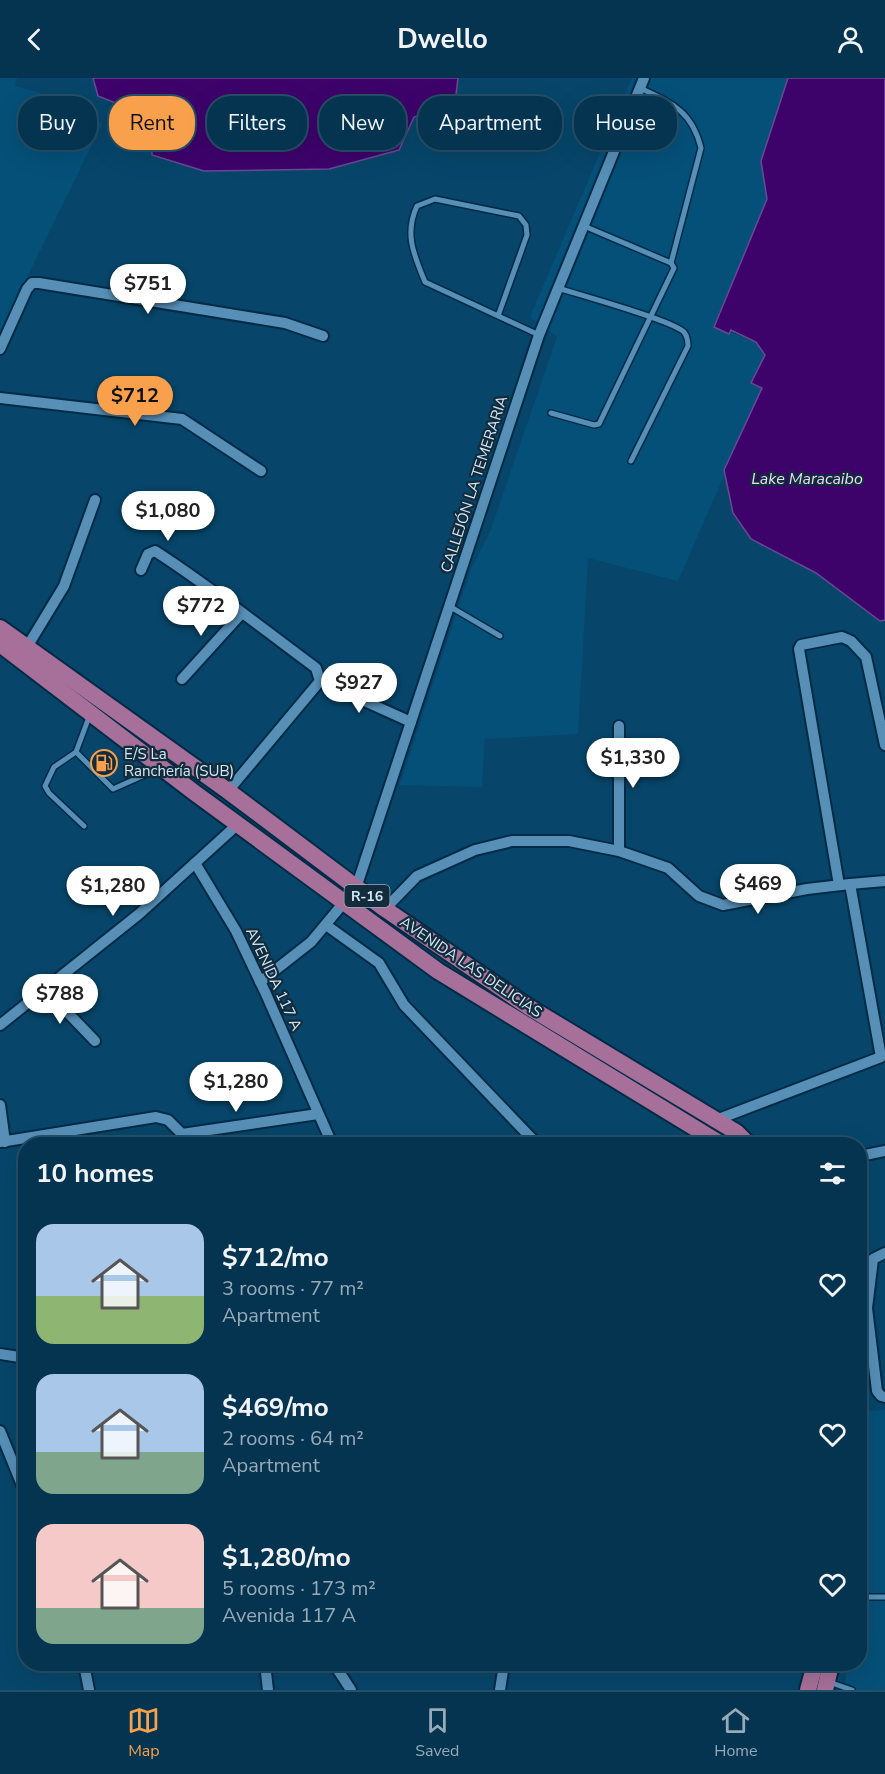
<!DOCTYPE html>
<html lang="en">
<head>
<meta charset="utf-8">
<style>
  :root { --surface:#053450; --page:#133f5a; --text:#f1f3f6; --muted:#97aab7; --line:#264f67; --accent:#f9a04c }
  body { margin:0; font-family:"Nunito Sans",sans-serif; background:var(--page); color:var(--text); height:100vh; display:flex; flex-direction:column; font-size:22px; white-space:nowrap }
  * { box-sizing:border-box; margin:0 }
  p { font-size:20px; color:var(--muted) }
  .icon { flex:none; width:33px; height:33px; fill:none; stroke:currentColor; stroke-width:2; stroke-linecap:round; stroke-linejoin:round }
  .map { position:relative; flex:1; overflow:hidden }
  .drawer { position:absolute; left:18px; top:1059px; width:849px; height:534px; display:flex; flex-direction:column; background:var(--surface); border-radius:24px; box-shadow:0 6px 24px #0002,0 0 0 2px var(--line) }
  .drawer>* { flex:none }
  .guide { position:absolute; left:18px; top:18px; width:849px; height:54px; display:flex; gap:12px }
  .price { position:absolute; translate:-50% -51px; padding:0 14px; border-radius:21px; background:#fff; color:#222; font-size:20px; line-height:39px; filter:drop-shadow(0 2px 3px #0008) }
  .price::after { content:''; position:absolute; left:50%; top:36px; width:18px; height:14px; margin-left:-9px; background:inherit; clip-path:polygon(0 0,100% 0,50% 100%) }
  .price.active { background:var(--accent); color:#111 }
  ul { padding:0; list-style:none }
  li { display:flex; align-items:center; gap:18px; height:150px; padding:0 18px }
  li span { display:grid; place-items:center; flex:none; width:168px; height:120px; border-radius:18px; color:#555 }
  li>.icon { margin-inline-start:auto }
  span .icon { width:72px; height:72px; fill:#fffc; stroke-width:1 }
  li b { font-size:26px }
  h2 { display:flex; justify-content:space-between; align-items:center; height:72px; padding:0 18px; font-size:26px }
  .tag { padding:0 21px; border-radius:24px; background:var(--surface); box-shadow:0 6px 24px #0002,0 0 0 2px var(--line); font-size:21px; line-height:54px }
  .tag.active { background:var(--accent); color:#111 }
  header { display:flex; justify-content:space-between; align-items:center; height:78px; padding:0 18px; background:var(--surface); font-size:27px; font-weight:700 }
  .dock { display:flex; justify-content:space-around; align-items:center; height:84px; border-top:2px solid var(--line); background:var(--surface); font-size:16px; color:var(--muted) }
  .dock a { display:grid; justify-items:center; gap:3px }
  .dock .active { color:var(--accent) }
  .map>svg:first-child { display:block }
  .built { fill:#055079 }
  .water { fill:#3d036b; stroke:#6a4896; stroke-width:1.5 }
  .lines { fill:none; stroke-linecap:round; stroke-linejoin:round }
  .service-casing { stroke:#002b46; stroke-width:8 }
  .minor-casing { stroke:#002b46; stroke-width:14 }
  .primary-casing { stroke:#002b46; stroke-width:20 }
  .service { stroke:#578fb7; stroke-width:5 }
  .minor { stroke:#578fb7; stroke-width:10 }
  .primary { stroke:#a6709a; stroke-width:16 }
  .labels { text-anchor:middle; stroke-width:4.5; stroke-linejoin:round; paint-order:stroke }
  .shield { fill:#142b3b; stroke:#99b0c1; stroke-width:1.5 }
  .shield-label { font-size:14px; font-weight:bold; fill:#d2e9fa }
  .street-label { font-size:15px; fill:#d2e9fa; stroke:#142b3b }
  .poi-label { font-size:15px; fill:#d2e9fa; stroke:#142b3b; text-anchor:start }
  .water-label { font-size:16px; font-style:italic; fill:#e7def8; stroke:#142b3b }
</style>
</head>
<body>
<header><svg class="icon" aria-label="back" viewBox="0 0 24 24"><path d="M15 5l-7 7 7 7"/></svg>Dwello<svg class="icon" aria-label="person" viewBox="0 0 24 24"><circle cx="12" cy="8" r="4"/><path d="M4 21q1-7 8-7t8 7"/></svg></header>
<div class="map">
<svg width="885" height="1612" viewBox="0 0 885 1612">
  <rect width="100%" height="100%" fill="#07466a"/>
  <g class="built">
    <path d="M0 0H17L15 8 69 23 102 46 0 255Z"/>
    <path d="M632 0H788L761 83 767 121 714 249 756 264 765 277 762 310 678 503 588 480 578 656 485 661 482 709 400 707 471 491 490 454 557 259 530 239Z"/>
    <path d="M885 1332V1612H843L849 1586H860L865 1333Z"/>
  </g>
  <g class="water">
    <path d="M93 0H458L455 25 414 39 399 72 329 91 204 93 152 77 151 39 98 18Z"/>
    <path d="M788 0H885V542L880 543 816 495 751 461 733 435 724 392 762 310 751 305 765 277 756 264 731 252 729 256 714 249 767 121 761 83Z"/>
  </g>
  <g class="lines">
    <defs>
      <g id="service">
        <path d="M640 10C672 25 692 33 701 70L671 185"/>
        <path d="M558 210C580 217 672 242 684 254 687 258 688 263 688 268L631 383"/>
        <path d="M498 238 527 157 526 147 519 138 435 121 417 128C404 156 414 177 425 204L539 257"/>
        <path d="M551 335 594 347 599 346 674 190 671 185 584 148"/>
        <path d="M449 528 500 558"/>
        <path d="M89 639 76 674 113 711 158 691"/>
        <path d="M76 674 54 689 45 708 49 715 84 748"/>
        <path d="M860 1519H885"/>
        <path d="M829 1604 852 1612"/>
      </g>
      <g id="minor">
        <path d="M0 271 27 211 32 205H39L285 245 323 258"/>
        <path d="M0 320 182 341 261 393"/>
        <path d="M141 492 148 476 155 473C211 509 263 551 316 590L320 603 228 713"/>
        <path d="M27 569 64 508 95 422"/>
        <path d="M182 601 241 536"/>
        <path d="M320 603 411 644"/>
        <path d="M619 648V773"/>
        <path d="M195 785 236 853 266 916 332 1066"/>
        <path d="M850 806 885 803"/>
        <path d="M839 807 799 571 801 567 842 559 851 563 866 579 885 667"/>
        <path d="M385 831 417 798 475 772 512 763H569L619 773 668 790 699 818 723 827 807 811 850 806 881 979 716 1042"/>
        <path d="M326 847 379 885 404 927 537 1066"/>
        <path d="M260 904 311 864 356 810 539 257 644 0"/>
        <path d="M45 911 95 963"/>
        <path d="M0 947 139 836 238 746"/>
        <path d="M0 1027 5 1064"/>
        <path d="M0 1064 156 1039 168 1042 182 1056"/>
        <path d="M176 1066 182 1056 318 1036"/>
        <path d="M860 1078 885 1073"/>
        <path d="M860 1230H867L873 1181 885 1175"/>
        <path d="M867 1230 877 1313 881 1318 885 1319"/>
        <path d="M0 1276 26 1280"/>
        <path d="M0 1353 26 1417"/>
        <path d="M84 1586 89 1612"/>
        <path d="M265 1586 268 1612"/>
        <path d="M334 1586 351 1612"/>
        <path d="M500 1612 504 1586"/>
      </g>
      <g id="primary">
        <path d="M0 550 228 713 385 831 527 928 716 1042 736 1054 748 1066"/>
        <path d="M0 566 195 715 438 893 721 1066"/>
        <path d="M808 1612 815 1586"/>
        <path d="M825 1612 831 1586"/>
      </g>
    </defs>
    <use href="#service" class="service-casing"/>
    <use href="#minor" class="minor-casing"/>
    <use href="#primary" class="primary-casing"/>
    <use href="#service" class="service"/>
    <use href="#minor" class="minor"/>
    <use href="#primary" class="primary"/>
  </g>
  <defs>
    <symbol id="fuel-ring" viewBox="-11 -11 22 22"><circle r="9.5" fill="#142b3b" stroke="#f9a04c" stroke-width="1.5"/><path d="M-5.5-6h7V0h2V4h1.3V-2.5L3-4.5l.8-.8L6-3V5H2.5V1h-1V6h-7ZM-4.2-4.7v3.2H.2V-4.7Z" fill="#f9a04c"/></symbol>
  </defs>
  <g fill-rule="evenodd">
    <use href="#fuel-ring" x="89" y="670" width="30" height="30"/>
  </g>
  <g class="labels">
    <rect class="shield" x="344.5" y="807" width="45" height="22" rx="4.5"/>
    <g class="shield-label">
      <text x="367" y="823">R-16</text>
    </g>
    <g class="street-label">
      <text transform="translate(474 406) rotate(-72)" y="5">CALLEJÓN LA TEMERARIA</text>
      <text transform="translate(471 889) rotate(34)" y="5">AVENIDA LAS DELICIAS</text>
      <text transform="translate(274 901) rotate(65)" y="5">AVENIDA 117 A</text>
    </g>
    <g class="poi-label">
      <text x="124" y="681">E/S La<tspan x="124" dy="17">Ranchería (SUB)</tspan></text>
    </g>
    <g class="water-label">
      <text x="807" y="406">Lake Maracaibo</text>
    </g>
  </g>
</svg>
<b class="price" style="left:148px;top:237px">$751</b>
<b class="price active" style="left:135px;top:349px">$712</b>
<b class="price" style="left:168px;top:464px">$1,080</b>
<b class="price" style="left:201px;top:559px">$772</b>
<b class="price" style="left:359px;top:636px">$927</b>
<b class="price" style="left:633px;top:711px">$1,330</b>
<b class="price" style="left:758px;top:837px">$469</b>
<b class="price" style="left:113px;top:839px">$1,280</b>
<b class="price" style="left:60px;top:947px">$788</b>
<b class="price" style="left:236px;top:1035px">$1,280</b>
<div class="guide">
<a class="tag">Buy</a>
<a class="tag active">Rent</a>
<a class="tag">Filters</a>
<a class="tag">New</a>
<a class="tag">Apartment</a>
<a class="tag">House</a>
</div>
<section class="drawer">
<h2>10 homes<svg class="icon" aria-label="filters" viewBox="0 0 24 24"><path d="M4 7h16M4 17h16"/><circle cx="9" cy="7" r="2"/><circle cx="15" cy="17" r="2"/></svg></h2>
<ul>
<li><span style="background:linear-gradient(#a9c7e8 60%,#8fb573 0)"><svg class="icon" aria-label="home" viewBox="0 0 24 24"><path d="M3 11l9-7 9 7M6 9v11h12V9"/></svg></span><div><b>$712/mo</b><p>3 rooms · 77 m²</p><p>Apartment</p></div><svg class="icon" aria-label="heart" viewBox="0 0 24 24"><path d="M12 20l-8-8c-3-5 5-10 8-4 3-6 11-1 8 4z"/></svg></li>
<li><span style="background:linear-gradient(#a9c7e8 65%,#7fa58c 0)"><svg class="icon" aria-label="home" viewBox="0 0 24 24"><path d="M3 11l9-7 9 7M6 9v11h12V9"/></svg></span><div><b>$469/mo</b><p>2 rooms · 64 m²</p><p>Apartment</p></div><svg class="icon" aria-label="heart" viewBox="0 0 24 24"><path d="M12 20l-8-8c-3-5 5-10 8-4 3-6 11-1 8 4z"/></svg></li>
<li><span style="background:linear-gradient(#f6c9c9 70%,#7fa58c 0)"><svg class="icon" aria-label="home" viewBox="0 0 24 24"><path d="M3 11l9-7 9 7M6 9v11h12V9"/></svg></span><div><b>$1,280/mo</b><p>5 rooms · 173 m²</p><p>Avenida 117 A</p></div><svg class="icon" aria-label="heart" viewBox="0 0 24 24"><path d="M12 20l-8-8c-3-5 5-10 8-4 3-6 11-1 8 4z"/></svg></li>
</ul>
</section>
</div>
<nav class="dock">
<a class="active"><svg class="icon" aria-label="map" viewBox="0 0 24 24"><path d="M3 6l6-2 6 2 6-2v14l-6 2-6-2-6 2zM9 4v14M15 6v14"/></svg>Map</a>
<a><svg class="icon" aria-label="saved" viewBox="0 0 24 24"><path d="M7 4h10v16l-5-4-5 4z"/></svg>Saved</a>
<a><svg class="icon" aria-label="home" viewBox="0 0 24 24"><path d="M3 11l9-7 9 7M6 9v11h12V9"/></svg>Home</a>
</nav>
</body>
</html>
